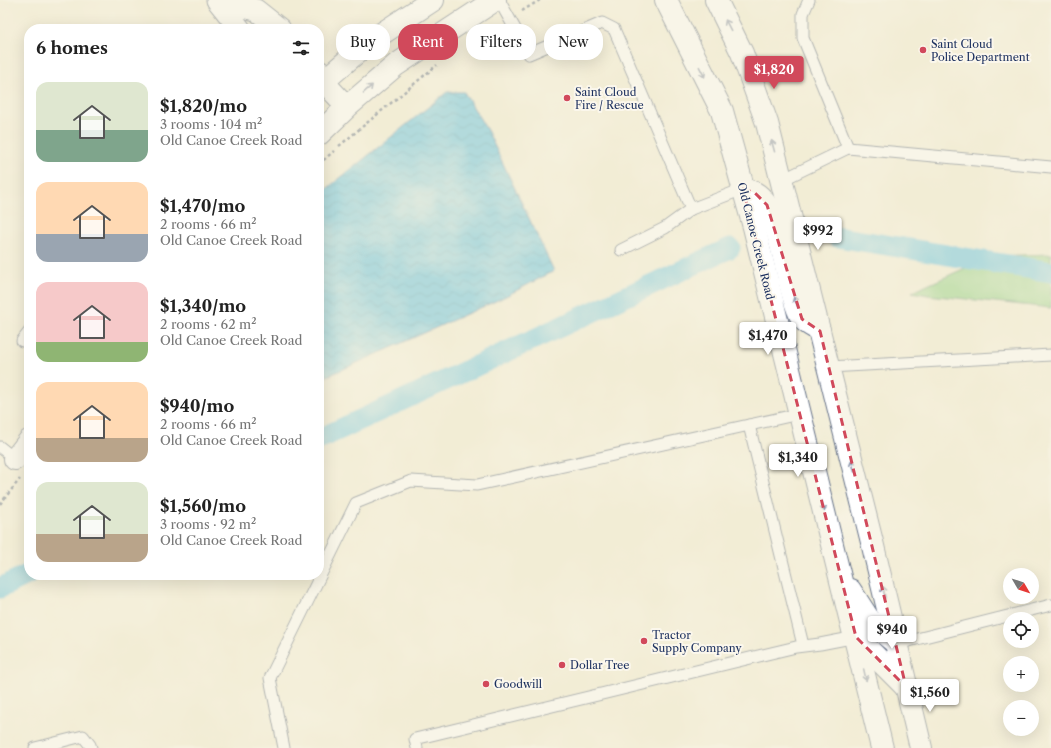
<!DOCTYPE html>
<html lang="en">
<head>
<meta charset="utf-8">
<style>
  :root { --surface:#fff; --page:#f6f6f6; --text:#222; --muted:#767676; --accent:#d1495b }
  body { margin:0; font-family:"Libre Caslon Text",serif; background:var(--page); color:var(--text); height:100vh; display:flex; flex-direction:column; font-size:15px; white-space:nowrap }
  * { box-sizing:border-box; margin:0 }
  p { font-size:13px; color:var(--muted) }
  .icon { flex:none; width:22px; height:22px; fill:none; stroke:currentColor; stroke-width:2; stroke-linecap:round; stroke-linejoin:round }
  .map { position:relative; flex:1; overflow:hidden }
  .details { position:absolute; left:24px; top:24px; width:300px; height:556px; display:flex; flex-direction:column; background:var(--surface); border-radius:16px; box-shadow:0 4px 16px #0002 }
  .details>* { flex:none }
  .top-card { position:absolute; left:336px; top:24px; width:380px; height:36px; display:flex; gap:8px }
  .needle { width:26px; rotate:129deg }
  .fabs { position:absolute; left:1003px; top:568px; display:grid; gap:8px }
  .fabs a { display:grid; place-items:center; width:36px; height:36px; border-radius:50%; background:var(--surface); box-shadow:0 4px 16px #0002; font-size:20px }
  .price { position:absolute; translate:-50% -34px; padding:0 9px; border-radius:4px; background:#fff; color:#222; font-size:13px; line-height:26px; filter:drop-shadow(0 1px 2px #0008) }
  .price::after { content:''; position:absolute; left:50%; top:24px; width:12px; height:9px; margin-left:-6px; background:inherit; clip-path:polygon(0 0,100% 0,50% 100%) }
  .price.active { background:var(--accent); color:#fff }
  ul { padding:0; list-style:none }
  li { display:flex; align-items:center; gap:12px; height:100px; padding:0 12px }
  li span { display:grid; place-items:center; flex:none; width:112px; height:80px; border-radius:12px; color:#555 }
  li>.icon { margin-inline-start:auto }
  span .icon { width:48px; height:48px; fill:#fffc; stroke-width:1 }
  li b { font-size:17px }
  h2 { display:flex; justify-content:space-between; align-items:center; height:48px; padding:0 12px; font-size:17px }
  .tag { padding:0 14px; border-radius:16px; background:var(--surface); box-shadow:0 4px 16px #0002; font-size:14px; line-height:36px }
  .tag.active { background:var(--accent); color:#fff }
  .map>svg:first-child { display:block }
  .green { fill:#94d288; stroke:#588073 }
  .water { fill:url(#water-waves); stroke:#407aa1 }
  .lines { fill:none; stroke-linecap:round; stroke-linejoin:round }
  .canal { stroke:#66c4e4; stroke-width:21 }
  .lane-casing { stroke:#667288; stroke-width:13 }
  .street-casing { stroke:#667288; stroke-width:23 }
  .secondary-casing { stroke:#667288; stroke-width:24 }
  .path { stroke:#667288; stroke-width:2.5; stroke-dasharray:3 3; stroke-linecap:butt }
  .lane { stroke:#fff; stroke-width:11 }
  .street { stroke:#fff; stroke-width:21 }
  .secondary { stroke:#fff; stroke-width:22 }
  .oneway { stroke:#8d97ae }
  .marked { fill:none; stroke:#d1495b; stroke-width:3; stroke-dasharray:8 5; stroke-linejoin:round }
  .poi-dot { fill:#d1495b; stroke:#fbf7ec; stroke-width:1.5 }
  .labels { text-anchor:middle; stroke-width:4; stroke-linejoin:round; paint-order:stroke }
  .poi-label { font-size:11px; fill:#1b2f5e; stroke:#fbf7ec; text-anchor:start }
  .street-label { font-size:11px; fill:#1b2f5e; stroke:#fbf7ec }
</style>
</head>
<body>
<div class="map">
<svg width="1051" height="748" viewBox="0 0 1051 748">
  <defs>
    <pattern id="water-waves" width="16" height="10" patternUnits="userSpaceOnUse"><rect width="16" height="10" fill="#66c4e4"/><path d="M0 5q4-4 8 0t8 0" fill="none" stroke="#53a0bc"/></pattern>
  </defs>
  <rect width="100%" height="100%" fill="#fbf7ec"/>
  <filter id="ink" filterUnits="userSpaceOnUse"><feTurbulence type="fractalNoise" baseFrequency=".025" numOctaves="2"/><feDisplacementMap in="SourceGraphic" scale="8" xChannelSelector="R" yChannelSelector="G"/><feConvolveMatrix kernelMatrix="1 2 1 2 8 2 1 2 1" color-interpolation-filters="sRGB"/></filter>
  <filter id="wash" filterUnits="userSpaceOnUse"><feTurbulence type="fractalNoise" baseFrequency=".012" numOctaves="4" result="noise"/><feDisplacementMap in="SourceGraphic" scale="16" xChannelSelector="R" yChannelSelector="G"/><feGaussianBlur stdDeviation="0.9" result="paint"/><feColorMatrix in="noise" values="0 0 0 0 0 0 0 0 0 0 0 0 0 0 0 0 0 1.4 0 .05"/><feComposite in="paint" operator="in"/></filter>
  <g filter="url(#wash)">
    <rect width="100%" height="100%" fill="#f2edd6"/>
    <path class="green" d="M1051 254V308L928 295 912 292 992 256Z"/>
    <path class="water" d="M447 92H464L488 132 554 271 500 299 319 380V195Z"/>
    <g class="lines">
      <g class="canal">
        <path d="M837 237 1051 272"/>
        <path d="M319 439 730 248"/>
        <path d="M0 588 29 574"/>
      </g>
    </g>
  </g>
  <g filter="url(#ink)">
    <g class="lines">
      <defs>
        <g id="lane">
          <path d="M499 0 529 54 602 23 614 29 691 209 743 189"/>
          <path d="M809 0 803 14V38L848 148"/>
          <path d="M782 180 848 148 1051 167"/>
          <path d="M621 250 665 228 691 209"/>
          <path d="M22 341 29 332"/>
          <path d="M829 367 1051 355"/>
          <path d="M749 425 803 645"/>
          <path d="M0 447 15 459"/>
          <path d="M897 644 1051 605"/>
          <path d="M35 748 83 736 90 745 91 748"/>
          <path d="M284 748 270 678 356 503 411 481 477 485 799 414"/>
          <path d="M417 748 415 739 796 647 820 644 856 637"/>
        </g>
        <g id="street">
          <path d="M217 0 240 29"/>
          <path d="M218 1 256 10 280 29"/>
          <path d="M319 71 323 81 347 107"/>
        </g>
        <g id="secondary">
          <path d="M666 0 722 111 754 227 882 748"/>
          <path d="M716 0 742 53 767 123 872 542 921 748"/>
          <path d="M319 85 369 42 433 0"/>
          <path d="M319 134 347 107 396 65 495 0"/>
          <path d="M743 189C747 190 751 191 755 193 782 208 785 289 802 318 805 323 814 327 819 330"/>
          <path d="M15 459 29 441"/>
          <path d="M850 590 872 624 897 644"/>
          <path d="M856 637 906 687"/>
        </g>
      </defs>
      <use href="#lane" class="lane-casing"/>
      <use href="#street" class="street-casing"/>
      <use href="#secondary" class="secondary-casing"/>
      <g class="path">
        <path d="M522 11 540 0"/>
        <path d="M339 146 437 65"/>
        <path d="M319 164 334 151"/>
        <path d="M0 504 20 479"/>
      </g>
      <use href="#lane" class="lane"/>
      <use href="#street" class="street"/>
      <use href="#secondary" class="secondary"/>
    </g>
    <defs><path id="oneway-shaft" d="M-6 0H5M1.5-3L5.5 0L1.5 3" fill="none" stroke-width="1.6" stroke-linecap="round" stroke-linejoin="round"/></defs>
    <g class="oneway">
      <use href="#oneway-shaft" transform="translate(728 25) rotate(-117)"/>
      <use href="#oneway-shaft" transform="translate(702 72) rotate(63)"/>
      <use href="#oneway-shaft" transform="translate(368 89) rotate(-41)"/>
      <use href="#oneway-shaft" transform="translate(773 146) rotate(-105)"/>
      <use href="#oneway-shaft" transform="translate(796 302) rotate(-111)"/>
      <use href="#oneway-shaft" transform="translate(853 466) rotate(-104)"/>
      <use href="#oneway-shaft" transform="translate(823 506) rotate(76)"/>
      <use href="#oneway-shaft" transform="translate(884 592) rotate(-103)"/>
      <use href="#oneway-shaft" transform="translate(865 675) rotate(77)"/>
    </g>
  </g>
  <path d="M0 0H1051V748H0ZM743 189 755 193 767 205 802 319 820 331 906 687 856 637Z" fill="#f2edd6" fill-opacity=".55" fill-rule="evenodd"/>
  <path class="marked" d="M743 189 755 193 767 205 802 319 820 331 906 687 856 637Z"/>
  <g class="poi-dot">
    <circle cx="923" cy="50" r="4"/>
    <circle cx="567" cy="98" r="4"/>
    <circle cx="644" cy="641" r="4"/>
    <circle cx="562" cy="665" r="4"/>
    <circle cx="486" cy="684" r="4"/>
  </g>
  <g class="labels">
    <g class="poi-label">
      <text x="931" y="48">Saint Cloud<tspan x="931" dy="13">Police Department</tspan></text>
      <text x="575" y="96">Saint Cloud<tspan x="575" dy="13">Fire / Rescue</tspan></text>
      <text x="652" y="639">Tractor<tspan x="652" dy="13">Supply Company</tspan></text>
      <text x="570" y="669">Dollar Tree</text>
      <text x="494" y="688">Goodwill</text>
    </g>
    <g class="street-label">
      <text transform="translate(756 241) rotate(76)" y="4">Old Canoe Creek Road</text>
    </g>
  </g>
</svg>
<div class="fabs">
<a><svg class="needle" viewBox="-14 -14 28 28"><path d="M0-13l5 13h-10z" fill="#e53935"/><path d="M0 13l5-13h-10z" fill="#767676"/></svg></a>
<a><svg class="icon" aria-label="locate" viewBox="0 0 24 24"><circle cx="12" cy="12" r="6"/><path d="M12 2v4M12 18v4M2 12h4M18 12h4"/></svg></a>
<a>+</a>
<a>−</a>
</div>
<b class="price active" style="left:774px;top:90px">$1,820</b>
<b class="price" style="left:818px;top:251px">$992</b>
<b class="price" style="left:768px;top:356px">$1,470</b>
<b class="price" style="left:798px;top:478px">$1,340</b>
<b class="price" style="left:892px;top:650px">$940</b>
<b class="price" style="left:930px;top:713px">$1,560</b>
<div class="top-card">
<a class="tag">Buy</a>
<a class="tag active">Rent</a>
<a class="tag">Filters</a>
<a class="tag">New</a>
</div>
<section class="details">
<h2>6 homes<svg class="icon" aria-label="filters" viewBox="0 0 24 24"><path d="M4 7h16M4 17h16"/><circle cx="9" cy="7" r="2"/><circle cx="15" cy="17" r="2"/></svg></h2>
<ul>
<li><span style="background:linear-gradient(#dfe7d0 60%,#7fa58c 0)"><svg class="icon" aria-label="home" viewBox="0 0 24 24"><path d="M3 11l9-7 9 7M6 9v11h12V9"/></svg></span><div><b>$1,820/mo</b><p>3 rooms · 104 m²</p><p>Old Canoe Creek Road</p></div></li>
<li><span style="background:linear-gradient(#ffd9b3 65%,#9aa5b1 0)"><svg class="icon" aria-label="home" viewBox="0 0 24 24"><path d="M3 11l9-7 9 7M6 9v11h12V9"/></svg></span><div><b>$1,470/mo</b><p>2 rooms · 66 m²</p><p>Old Canoe Creek Road</p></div></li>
<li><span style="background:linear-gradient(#f6c9c9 75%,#8fb573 0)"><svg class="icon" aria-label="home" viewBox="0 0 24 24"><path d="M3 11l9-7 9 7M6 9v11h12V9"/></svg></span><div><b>$1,340/mo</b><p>2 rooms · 62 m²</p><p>Old Canoe Creek Road</p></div></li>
<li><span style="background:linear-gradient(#ffd9b3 70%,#b9a48a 0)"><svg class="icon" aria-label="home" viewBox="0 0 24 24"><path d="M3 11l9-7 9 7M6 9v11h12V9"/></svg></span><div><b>$940/mo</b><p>2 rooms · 66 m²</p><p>Old Canoe Creek Road</p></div></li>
<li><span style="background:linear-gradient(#dfe7d0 65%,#b9a48a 0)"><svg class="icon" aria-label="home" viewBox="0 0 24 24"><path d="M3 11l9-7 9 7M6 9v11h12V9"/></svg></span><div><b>$1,560/mo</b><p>3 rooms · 92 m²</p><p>Old Canoe Creek Road</p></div></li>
</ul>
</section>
</div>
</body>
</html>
